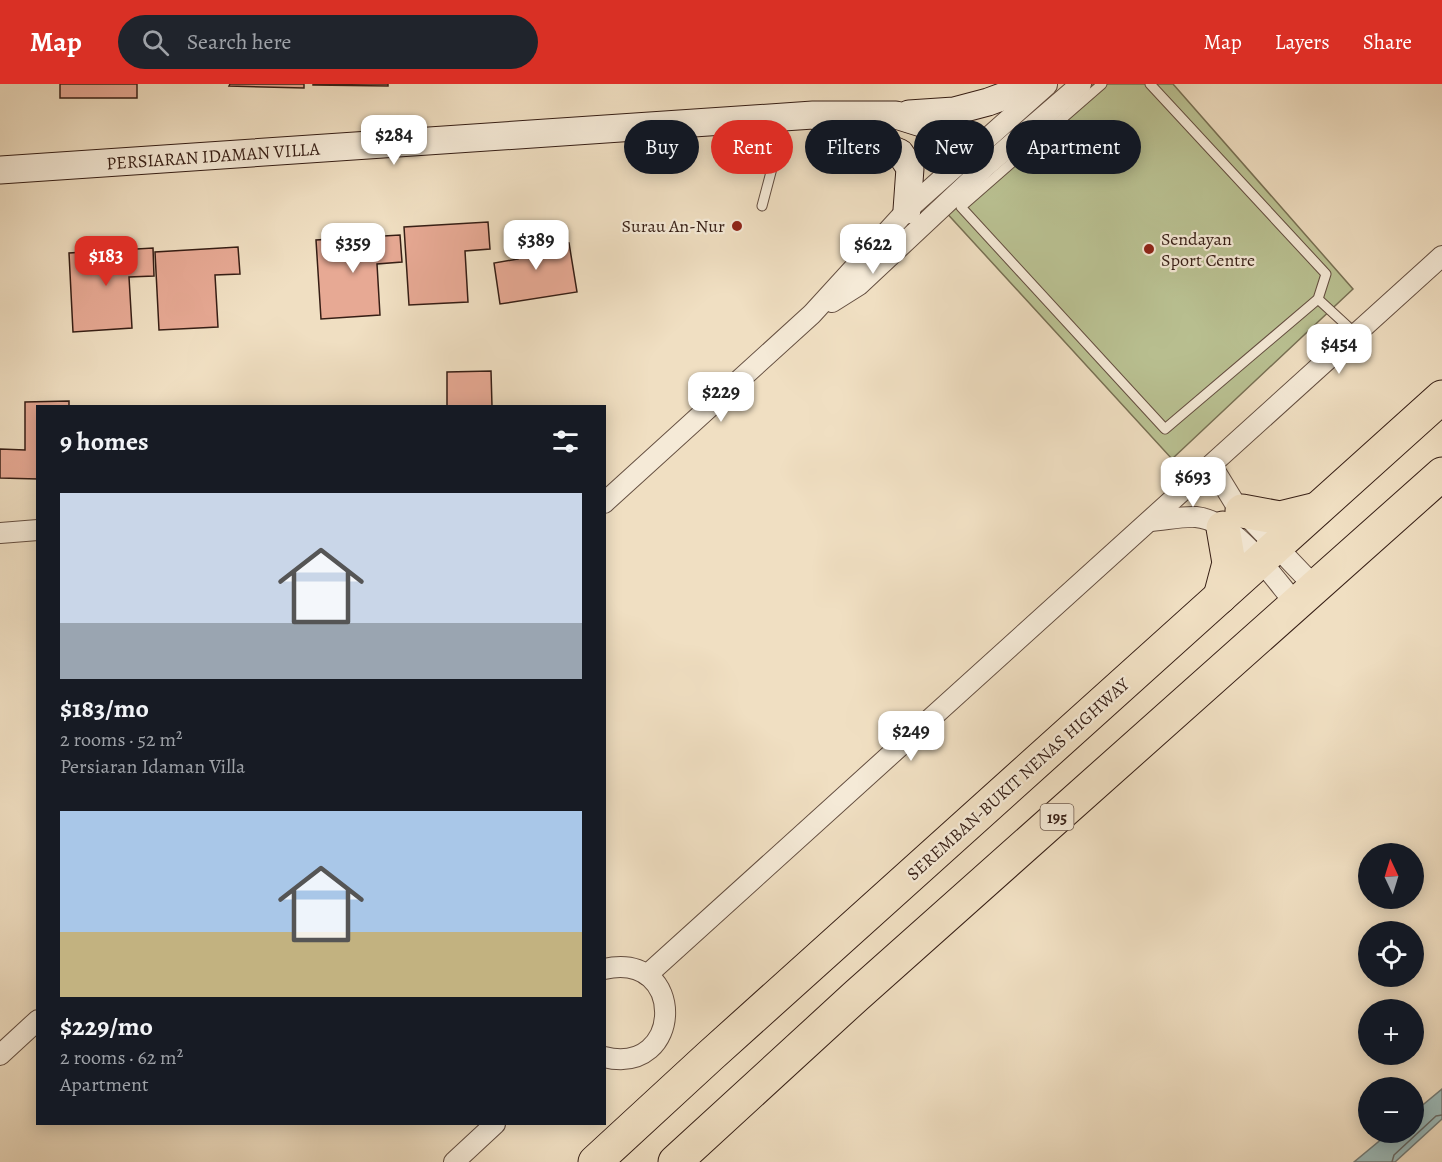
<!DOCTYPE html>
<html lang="en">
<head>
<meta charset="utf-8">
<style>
  :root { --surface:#171b24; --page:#20242c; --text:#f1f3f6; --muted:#9ea1a6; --accent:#d93025 }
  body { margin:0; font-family:Alegreya,serif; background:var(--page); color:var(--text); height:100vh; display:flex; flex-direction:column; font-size:22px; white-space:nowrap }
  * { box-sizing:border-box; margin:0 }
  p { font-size:20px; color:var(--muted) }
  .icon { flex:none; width:33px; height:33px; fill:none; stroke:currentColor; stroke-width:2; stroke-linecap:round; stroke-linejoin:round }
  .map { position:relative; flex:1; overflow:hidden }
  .details { position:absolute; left:36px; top:321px; width:570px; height:720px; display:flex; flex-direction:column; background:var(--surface); border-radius:0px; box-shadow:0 3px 15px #0003 }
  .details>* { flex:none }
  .hud { position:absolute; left:624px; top:36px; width:570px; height:54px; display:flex; gap:12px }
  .needle { width:39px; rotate:356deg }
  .fabs { position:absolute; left:1358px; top:759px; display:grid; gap:12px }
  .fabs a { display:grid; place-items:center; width:66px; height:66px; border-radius:50%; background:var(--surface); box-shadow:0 3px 15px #0003; font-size:30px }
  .price { position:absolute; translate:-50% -51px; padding:0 14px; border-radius:12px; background:#fff; color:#222; font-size:20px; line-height:39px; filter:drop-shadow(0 2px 3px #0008) }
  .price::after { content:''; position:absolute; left:50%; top:36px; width:18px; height:14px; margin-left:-9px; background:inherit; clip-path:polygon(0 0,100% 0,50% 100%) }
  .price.on { background:var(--accent); color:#fff }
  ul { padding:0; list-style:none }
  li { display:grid; align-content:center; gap:12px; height:318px; padding:0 24px }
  li span { display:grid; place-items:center; height:186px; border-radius:0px; color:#555 }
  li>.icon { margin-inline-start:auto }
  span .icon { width:108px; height:108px; fill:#fffc; stroke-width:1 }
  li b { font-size:26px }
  h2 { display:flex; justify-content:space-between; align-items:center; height:72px; padding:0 24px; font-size:26px }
  .tag { padding:0 21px; border-radius:27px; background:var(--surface); box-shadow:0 3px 15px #0003; font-size:21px; line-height:54px }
  .tag.on { background:var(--accent); color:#fff }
  header { display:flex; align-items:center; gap:36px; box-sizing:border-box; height:84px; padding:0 30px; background:var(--accent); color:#fff }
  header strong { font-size:28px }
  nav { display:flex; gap:33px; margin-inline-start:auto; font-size:21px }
  .search { width:420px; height:54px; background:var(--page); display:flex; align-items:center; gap:15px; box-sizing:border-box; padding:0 21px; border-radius:33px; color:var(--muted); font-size:22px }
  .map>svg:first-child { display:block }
  .green { fill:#bac293; stroke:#787054; stroke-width:1.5 }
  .water { fill:#9cbbba; stroke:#737c78; stroke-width:1.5 }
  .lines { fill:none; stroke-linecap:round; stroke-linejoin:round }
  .shore { stroke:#696c68; stroke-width:1.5 }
  .building { fill:#e7a994; stroke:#361e15; stroke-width:1.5 }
  .lane-casing { stroke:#644e40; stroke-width:11 }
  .street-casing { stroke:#644e40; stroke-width:22 }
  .secondary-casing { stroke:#361e15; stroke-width:29 }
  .highway-casing { stroke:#361e15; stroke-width:35 }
  .lane { stroke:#f5ead7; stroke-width:9 }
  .street { stroke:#f5ead7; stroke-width:20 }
  .secondary { stroke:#f5ead7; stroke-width:27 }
  .highway { stroke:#f0dfc2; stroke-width:33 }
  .poi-dot { fill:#8f2418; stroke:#f5ead7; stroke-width:2 }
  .labels { text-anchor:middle; stroke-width:4.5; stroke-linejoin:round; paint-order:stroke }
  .shield { fill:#f5ead7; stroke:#6f5b4f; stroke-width:1.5 }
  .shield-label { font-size:16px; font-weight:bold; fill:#361e15 }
  .street-label { font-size:18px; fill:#361e15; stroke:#f5ead7 }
  .poi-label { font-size:18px; fill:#361e15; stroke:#f5ead7; text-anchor:end }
</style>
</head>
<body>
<header>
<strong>Map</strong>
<div class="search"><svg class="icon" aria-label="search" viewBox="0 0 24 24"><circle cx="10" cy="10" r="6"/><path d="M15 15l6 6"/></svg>Search here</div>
<nav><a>Map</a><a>Layers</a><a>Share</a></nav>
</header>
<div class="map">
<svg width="1442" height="1078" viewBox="0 0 1442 1078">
  <rect width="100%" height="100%" fill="#f0dfc2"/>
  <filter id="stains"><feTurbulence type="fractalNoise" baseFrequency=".00333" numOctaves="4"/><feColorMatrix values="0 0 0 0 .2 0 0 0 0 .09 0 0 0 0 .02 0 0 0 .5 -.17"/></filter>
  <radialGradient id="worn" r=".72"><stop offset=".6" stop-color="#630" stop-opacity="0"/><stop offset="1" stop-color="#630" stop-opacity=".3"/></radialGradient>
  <path class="green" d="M1084 0H1173L1353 205 1172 375 943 125Z"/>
  <path class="water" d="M1442 1005V1035L1395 1078H1354L1389 1049 1413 1048V1029Z"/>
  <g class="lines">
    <path class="shore" d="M1392 1078 1394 1071 1436 1032 1442 1031"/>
  </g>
  <g class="building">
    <rect x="60" y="0" width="77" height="14"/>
    <path d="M230 0H304V4L229 2Z"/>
    <path d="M313 0H388V2L313 1Z"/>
    <path d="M488 138 490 165 465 167 468 218 409 221 404 143Z"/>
    <path d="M513 149 569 159 577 208 500 220 494 179 518 175Z"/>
    <path d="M400 151 402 178 377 180 380 231 321 235 316 156Z"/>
    <path d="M238 163 240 190 215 191 218 243 159 246 155 168Z"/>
    <path d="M153 164 154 192 129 193 132 244 73 248 69 169Z"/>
    <path d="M491 287 492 322H447V288Z"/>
    <path d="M69 317V322H38V395L0 394V365L25 366V318Z"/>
  </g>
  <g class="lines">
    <defs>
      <g id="lane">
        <path d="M1102 0 961 123 1165 345 1318 215 1326 190 1150 0"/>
        <path d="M762 122 785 35"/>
        <path d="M1318 215 1356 250"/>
      </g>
      <g id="street">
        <path d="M832 218 859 201 985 83 1081 0"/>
        <path d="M1212 382 1234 418 1315 503"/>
        <path d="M604 419 812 230 907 126 1047 1"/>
        <path d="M1150 437C1165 436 1182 432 1196 433 1236 437 1272 492 1296 520"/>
        <path d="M0 449 38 446"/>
        <path d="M604 885C687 866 684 993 604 973"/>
        <path d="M647 891 1442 172"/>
        <path d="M0 971 38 936"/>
        <path d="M454 1078 495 1040"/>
      </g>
      <g id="secondary">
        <path d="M909 30 954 27 988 18 1037 0"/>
        <path d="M821 35 900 69 910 84 907 126"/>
        <path d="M0 86 813 31H896L947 47 970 69"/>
      </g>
      <g id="highway">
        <path d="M1242 427 1280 434 1317 425"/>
        <path d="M1220 513 1229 479 1223 444"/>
        <path d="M595 1078 710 972 1442 313"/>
        <path d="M675 1078 856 912 1442 390"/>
      </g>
    </defs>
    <use href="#lane" class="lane-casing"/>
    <use href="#street" class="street-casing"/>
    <use href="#secondary" class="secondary-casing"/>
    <use href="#highway" class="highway-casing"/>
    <use href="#lane" class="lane"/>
    <use href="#street" class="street"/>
    <use href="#secondary" class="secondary"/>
    <use href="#highway" class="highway"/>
  </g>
  <g class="poi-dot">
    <circle cx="737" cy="142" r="6"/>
    <circle cx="1149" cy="165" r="6"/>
  </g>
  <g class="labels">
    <rect class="shield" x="1040.5" y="720" width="33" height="26" rx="4.5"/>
    <g class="shield-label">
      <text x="1057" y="739">195</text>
    </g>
    <g class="street-label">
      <text transform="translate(213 72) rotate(-4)" y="6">PERSIARAN IDAMAN VILLA</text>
      <text transform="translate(1018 695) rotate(-42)" y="6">SEREMBAN-BUKIT NENAS HIGHWAY</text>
    </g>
    <g class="poi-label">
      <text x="725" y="148">Surau An-Nur</text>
      <text x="1161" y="161" text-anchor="start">Sendayan<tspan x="1161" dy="21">Sport Centre</tspan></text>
    </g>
  </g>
  <rect width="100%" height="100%" filter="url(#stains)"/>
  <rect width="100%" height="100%" fill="url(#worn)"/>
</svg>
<div class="fabs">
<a><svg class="needle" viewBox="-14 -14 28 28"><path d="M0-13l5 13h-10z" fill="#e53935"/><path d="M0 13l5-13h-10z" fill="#9ea1a6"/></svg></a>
<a><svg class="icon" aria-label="locate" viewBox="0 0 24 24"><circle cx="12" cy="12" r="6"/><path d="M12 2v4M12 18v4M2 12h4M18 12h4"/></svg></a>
<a>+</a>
<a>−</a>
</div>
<b class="price" style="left:394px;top:82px">$284</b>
<b class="price" style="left:536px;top:187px">$389</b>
<b class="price" style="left:353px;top:190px">$359</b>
<b class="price" style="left:873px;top:191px">$622</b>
<b class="price on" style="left:106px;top:203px">$183</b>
<b class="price" style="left:1339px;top:291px">$454</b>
<b class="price" style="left:721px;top:339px">$229</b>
<b class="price" style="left:1193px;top:424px">$693</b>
<b class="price" style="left:911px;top:678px">$249</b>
<div class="hud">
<a class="tag">Buy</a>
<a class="tag on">Rent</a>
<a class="tag">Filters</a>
<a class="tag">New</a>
<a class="tag">Apartment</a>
</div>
<section class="details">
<h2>9 homes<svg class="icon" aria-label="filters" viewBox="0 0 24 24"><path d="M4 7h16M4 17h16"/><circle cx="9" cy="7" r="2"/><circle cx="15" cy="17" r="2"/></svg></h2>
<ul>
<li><span style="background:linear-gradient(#c9d6e8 70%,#9aa5b1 0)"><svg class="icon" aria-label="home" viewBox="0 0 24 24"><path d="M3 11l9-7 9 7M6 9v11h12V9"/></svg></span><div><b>$183/mo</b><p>2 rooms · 52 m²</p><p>Persiaran Idaman Villa</p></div></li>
<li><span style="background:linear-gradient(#a9c7e8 65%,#c2b280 0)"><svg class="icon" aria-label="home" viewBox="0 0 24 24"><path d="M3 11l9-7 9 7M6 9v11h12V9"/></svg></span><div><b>$229/mo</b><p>2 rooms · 62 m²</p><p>Apartment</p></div></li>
</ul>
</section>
</div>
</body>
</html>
